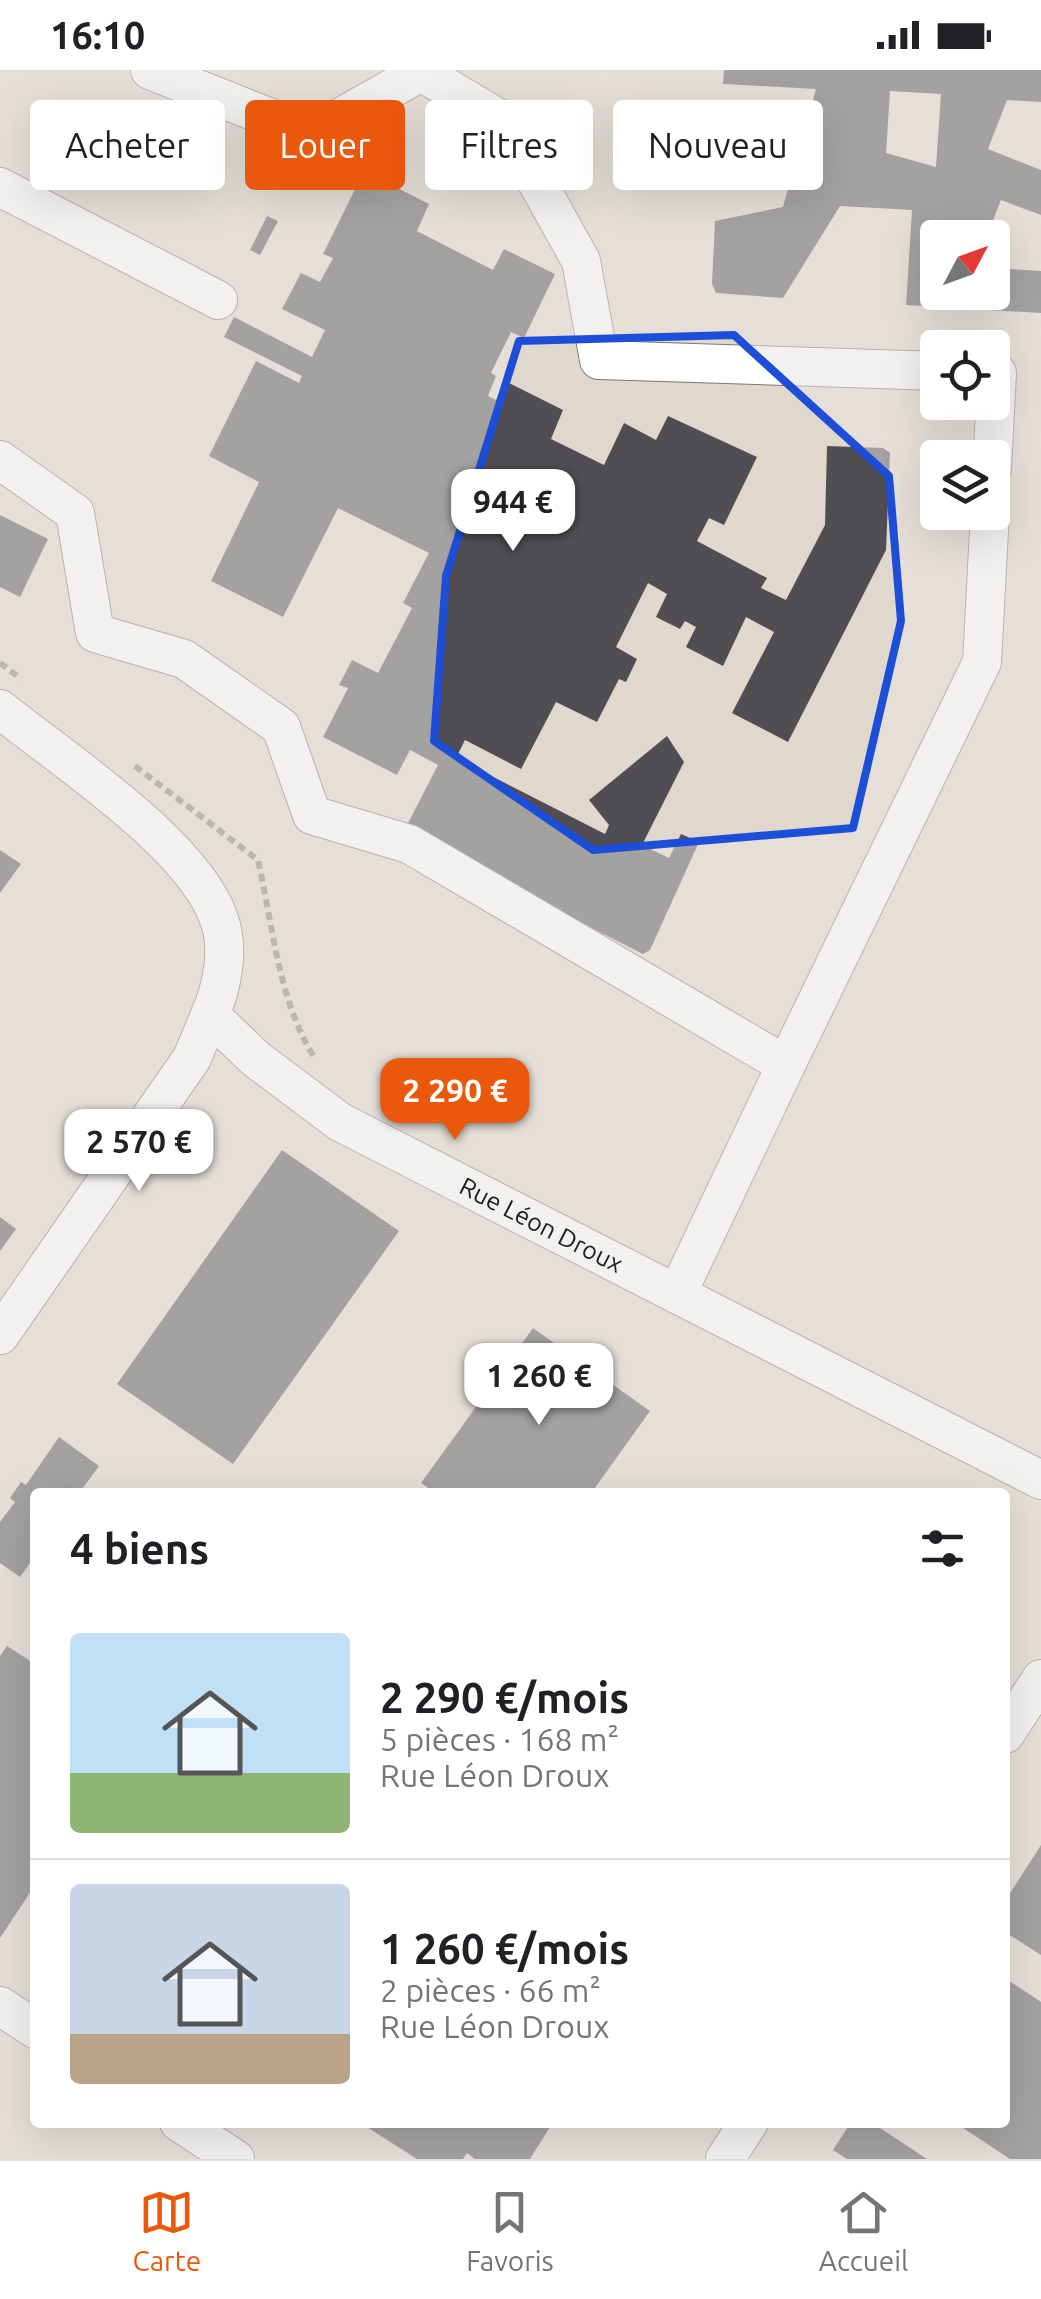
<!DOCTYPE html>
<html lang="fr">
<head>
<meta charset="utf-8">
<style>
  :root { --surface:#fff; --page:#f2f2f2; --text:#202124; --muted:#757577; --line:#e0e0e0; --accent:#ea580c }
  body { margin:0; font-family:Ubuntu,sans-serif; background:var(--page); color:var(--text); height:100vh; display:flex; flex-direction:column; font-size:38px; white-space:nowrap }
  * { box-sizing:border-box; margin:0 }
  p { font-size:32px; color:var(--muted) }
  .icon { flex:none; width:55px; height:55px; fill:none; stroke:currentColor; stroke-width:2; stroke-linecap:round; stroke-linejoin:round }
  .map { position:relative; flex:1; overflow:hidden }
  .details { position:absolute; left:30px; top:1418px; width:980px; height:640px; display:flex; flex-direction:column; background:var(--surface); border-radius:10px; box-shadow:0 10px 40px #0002 }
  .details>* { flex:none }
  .guide { position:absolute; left:30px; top:30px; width:982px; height:90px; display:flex; gap:20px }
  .needle { width:65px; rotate:49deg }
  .fabs { position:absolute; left:920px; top:150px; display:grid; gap:20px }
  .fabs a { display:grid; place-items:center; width:90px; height:90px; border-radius:10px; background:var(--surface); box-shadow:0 10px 40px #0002; font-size:50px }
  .price { position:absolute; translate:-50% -85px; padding:0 22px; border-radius:20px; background:#fff; color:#222; font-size:32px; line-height:65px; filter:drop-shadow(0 2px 5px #0008) }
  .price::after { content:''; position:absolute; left:50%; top:60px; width:30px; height:22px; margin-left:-15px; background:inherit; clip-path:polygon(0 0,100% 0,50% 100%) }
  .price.active { background:var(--accent); color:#fff }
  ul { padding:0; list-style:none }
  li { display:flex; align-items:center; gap:30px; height:250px; padding:0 40px }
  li+li { border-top:2px solid var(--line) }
  li span { display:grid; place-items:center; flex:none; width:280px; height:200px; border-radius:10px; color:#555 }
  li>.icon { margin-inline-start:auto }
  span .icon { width:120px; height:120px; fill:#fffc; stroke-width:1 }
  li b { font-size:42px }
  h2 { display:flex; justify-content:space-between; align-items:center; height:120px; padding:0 40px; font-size:42px }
  .pill { padding:0 35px; border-radius:10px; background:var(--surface); box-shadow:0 10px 40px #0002; font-size:35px; line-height:90px }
  .pill.active { background:var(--accent); color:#fff }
  .status { display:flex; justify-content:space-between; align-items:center; height:70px; padding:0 50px; background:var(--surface); direction:ltr }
  .status svg { height:28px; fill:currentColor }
  .tab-bar { display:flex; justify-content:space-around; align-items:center; height:140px; border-top:2px solid var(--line); background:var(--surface); font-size:28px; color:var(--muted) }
  .tab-bar a { display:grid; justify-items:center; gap:5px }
  .tab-bar .active { color:var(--accent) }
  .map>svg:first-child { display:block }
  .built { fill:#e1d8cd; fill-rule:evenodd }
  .building { fill:#514e53; fill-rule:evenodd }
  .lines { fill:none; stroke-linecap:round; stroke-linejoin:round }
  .minor-casing { stroke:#7a7772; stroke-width:40 }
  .path { stroke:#807d7a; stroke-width:6; stroke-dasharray:8 5; stroke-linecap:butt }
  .minor { stroke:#fff; stroke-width:38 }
  .marked { fill:none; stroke:#1d4ed8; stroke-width:8; stroke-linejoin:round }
  .labels { text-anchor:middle; stroke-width:10; stroke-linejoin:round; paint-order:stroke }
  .street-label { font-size:25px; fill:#22201f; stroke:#f7f3ef }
</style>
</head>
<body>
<div class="status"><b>16:10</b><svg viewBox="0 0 49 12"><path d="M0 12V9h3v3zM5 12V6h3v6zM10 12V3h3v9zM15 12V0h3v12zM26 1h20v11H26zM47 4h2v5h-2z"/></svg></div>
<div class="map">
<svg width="1041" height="2089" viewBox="0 0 1041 2089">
  <rect width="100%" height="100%" fill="#eae6e1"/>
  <path class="built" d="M0 0H1041V2089H0ZM938 168H992V222H938ZM938 278H992V332H938ZM938 388H992V442H938ZM35 1422H1005V2052H35Z"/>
  <g class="building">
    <path d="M724 0H1041V32L1007 30 988 79 1041 100V145L1001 130 986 168H938V222H992V198L1041 201V243L906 235 912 140 840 136 783 228 716 223 712 214 715 151 783 137 816 19 723 14ZM890 21 941 24 936 97 886 83Z"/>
    <path d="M364 101 429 134 417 161 493 200 504 179 555 204 524 268 511 262 491 303 496 306 488 326 496 330 505 311 563 340 551 369 604 395 624 353 656 370 668 346 757 387 724 455 709 448 697 471 767 508 761 518 786 530 825 455 827 376 883 378 890 383 886 480 788 672 732 643 774 562 746 547 723 596 686 577 696 557 685 551 680 559 656 547 667 524 648 513 616 577 637 589 626 612 619 609 597 652 556 632 521 699 465 670 456 688 605 764 609 755 589 730 667 666 684 692 642 775 669 788 681 764 699 772 650 880 643 884 403 763 438 695 410 680 397 705 323 667 348 618 339 615 352 590 378 603 412 538 403 533 429 483 338 438 283 547 211 511 259 412 209 386 256 291 299 313 302 306 224 267 234 247 312 287 325 260 282 239 301 203 320 212 333 188 323 184Z"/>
    <path d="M267 146 278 151 260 185 250 180Z"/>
    <path d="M0 445 48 469 20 527 0 517Z"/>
    <path d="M0 780 21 794 0 823Z"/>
    <path d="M282 1080 399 1161 233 1394 117 1314Z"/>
    <path d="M0 1147 16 1159 0 1181Z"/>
    <path d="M533 1258 650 1341 592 1422H434L421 1413Z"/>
    <path d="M59 1367 99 1396 80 1422H35V1486L20 1507 0 1493V1452L15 1432 10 1428 21 1412 26 1415Z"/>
    <path d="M7 1576 35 1594V1815L0 1868V1586Z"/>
    <path d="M1041 1775V1885L1005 1862V1831Z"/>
    <path d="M1005 1908 1041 1932V2089H1010L954 2052H1005Z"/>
    <path d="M359 2052H553L530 2089H475L467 2083 463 2089H417Z"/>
    <path d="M851 2052H871L927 2089H847L833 2080Z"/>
  </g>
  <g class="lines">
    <defs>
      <g id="minor">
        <path d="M150 0 311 64 421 2 503 51 581 191 599 290 938 301"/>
        <path d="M0 117 218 230"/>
        <path d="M992 303H997L992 398"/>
        <path d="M0 390 75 443 95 563 184 589 281 657 312 745 409 774 786 995 982 592 990 442"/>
        <path id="s1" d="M0 639C63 690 193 774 219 849 230 880 222 917 210 945L256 989 340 1052 1041 1410"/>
        <path d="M677 1224 786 995"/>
        <path d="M0 1265 192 988 210 945"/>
        <path d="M1005 1664 1041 1609"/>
        <path d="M0 1936 35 1959"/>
        <path d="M179 2052 235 2089"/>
        <path d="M725 2089 749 2052"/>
      </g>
    </defs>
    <use href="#minor" class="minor-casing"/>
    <g class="path">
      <path d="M0 593 21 609"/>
      <path d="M135 696 258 790C273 856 278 929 314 987"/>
    </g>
    <use href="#minor" class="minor"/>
  </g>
  <path d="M0 0H1041V2089H0ZM734 265 889 406 901 551 853 758 593 780 434 671 446 506 519 271Z" fill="#eae6e1" fill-opacity=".55" fill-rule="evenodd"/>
  <path class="marked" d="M734 265 889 406 901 551 853 758 593 780 434 671 446 506 519 271Z"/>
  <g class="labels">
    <g class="street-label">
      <text dy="9" stroke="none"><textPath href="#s1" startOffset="800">Rue Léon Droux</textPath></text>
    </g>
  </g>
</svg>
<div class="fabs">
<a><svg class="needle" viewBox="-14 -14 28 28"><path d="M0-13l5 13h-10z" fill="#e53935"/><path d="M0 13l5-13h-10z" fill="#757577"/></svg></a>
<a><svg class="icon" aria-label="locate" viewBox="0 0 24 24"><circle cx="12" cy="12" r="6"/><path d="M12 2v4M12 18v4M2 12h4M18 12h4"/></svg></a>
<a><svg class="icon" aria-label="layers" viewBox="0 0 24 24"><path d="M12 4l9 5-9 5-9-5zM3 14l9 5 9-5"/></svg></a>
</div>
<b class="price" style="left:513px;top:484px">944 €</b>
<b class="price active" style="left:455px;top:1073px">2 290 €</b>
<b class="price" style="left:139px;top:1124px">2 570 €</b>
<b class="price" style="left:539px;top:1358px">1 260 €</b>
<div class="guide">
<a class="pill">Acheter</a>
<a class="pill active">Louer</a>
<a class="pill">Filtres</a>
<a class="pill">Nouveau</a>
</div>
<section class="details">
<h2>4 biens<svg class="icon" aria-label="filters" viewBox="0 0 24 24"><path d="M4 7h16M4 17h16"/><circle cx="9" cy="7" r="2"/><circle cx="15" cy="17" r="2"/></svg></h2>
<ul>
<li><span style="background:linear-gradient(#bfe0f5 70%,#8fb573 0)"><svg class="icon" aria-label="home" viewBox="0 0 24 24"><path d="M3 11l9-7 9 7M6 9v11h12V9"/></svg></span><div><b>2 290 €/mois</b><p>5 pièces · 168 m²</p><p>Rue Léon Droux</p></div></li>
<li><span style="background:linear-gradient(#c9d6e8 75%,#b9a48a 0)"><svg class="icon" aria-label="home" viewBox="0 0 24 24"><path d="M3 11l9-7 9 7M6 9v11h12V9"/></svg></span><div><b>1 260 €/mois</b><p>2 pièces · 66 m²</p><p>Rue Léon Droux</p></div></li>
</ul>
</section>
</div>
<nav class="tab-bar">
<a class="active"><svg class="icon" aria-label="map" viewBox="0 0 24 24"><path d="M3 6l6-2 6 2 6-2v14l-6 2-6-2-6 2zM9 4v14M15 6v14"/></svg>Carte</a>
<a><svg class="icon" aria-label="saved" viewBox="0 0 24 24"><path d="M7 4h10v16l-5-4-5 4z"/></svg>Favoris</a>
<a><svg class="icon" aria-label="home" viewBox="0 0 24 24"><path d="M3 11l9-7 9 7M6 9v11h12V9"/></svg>Accueil</a>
</nav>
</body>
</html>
